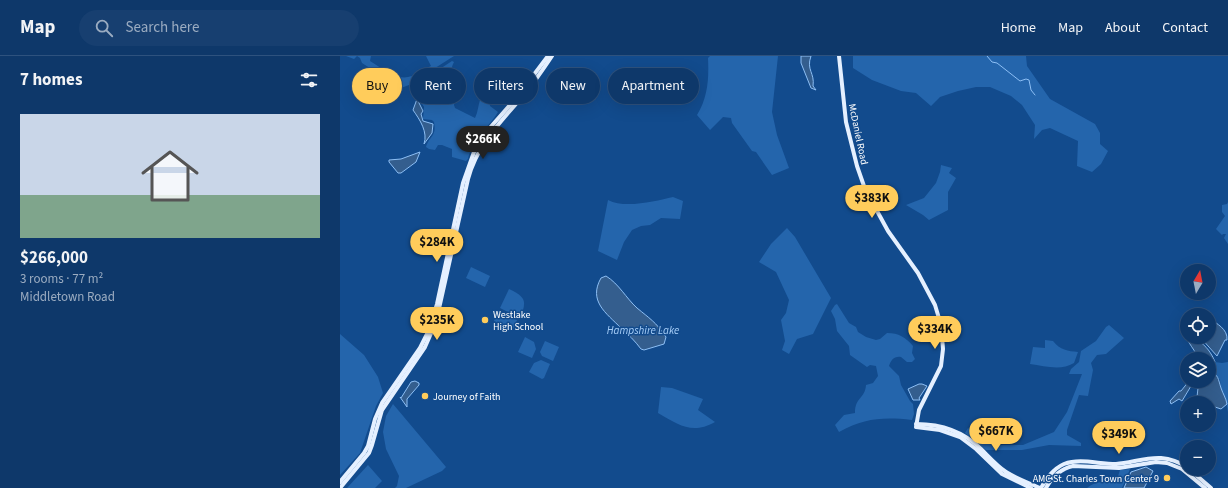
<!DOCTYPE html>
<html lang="en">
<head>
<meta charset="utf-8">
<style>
  :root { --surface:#0e386a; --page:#173f70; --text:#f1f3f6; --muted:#9bacc1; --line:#2e527e; --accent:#ffcc5b }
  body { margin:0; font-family:"Source Sans 3",sans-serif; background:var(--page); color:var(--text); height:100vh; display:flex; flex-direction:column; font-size:15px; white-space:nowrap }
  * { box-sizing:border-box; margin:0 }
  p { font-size:13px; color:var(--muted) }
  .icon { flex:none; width:22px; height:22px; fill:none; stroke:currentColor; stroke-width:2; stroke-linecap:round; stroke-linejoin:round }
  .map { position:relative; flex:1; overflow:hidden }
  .panel { display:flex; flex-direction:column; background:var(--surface); width:340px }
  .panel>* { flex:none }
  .guide { position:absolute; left:12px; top:12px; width:380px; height:36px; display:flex; gap:8px }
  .needle { width:26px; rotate:10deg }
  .fabs { position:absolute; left:840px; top:208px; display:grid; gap:8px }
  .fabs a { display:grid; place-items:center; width:36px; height:36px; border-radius:50%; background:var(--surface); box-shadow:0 4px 16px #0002,0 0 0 1px var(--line); font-size:20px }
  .price { position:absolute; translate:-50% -34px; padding:0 9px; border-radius:14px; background:var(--accent); color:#111; font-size:13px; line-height:26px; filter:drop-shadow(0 1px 2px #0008) }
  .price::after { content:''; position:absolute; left:50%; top:24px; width:12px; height:9px; margin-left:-6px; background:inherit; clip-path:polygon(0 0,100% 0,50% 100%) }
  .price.selected { background:#222; color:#fff }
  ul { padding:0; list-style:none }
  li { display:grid; align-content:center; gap:8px; height:212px; padding:0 20px }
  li+li { border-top:1px solid var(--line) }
  li span { display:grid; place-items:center; height:124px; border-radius:0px; color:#555 }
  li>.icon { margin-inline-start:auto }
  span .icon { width:72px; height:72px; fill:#fffc; stroke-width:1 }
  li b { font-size:17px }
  h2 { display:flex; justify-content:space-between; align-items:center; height:48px; padding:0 20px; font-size:17px }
  .pill { padding:0 14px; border-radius:18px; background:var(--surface); box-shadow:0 4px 16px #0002,0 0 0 1px var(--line); font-size:14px; line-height:36px }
  .pill.selected { background:var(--accent); color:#111 }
  header { display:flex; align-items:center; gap:24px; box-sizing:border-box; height:56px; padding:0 20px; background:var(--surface); border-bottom:1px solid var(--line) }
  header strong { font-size:19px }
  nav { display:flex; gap:22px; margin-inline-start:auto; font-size:14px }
  .search { width:280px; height:36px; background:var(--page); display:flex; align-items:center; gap:10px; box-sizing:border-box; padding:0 14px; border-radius:22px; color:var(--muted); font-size:15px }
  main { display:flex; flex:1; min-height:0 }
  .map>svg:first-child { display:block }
  .green { fill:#2465ac }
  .water { fill:#345e8e; stroke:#8dbff5 }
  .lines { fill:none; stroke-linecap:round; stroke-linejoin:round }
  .stream { stroke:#8dbff5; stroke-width:1 }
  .major { stroke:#e5f0ff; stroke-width:4 }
  .poi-dot { fill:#ffcc5b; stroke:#124b8d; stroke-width:1.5 }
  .labels { text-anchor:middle; stroke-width:3; stroke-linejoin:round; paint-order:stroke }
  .street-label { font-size:10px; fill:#fff; stroke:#124b8d }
  .poi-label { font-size:10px; fill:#fff; stroke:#124b8d; text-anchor:start }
  .water-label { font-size:11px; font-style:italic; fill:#a7cef8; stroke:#124b8d }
</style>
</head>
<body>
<header>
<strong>Map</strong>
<div class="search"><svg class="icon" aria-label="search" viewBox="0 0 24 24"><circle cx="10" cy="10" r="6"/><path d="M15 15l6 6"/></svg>Search here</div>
<nav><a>Home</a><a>Map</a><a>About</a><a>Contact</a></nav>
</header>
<main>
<section class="panel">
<h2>7 homes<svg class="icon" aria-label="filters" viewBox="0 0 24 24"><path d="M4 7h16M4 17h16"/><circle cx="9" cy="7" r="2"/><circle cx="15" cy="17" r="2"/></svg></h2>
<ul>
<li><span style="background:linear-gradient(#c9d6e8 65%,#7fa58c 0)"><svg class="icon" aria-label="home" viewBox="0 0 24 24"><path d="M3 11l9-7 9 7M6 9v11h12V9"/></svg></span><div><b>$266,000</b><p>3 rooms · 77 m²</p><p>Middletown Road</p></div></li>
</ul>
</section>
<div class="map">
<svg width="888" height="432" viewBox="0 0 888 432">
  <rect width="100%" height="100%" fill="#124b8d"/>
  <g class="green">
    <path d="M6 0H31L30 5C40 11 55 24 68 21 76 20 84 13 91 10L86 0H114L73 26 77 28 112 5 114 6C110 14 111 18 116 25 108 33 107 36 115 43L114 49 115 52 135 62C138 56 138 50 140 44 145 43 150 45 150 50L158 56C148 72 132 85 128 103L126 105 112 101V93L102 89H98L95 94 89 93 86 91C89 80 97 81 94 66L92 64 83 63 84 51 81 46 83 33 69 29 61 32 22 7 20 2 17 0 14 3Z"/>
    <path d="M370 0H438L432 56 437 79 449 112 432 119 416 96 412 95 392 67 391 62 383 61 370 74 357 59C368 41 369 22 368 2Z"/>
    <path d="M513 0H686L687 10 710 43 755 68 760 77V88L768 95 761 108 752 116 737 110 738 85 710 72 702 74 694 83 695 69 682 49 671 40 650 31H636L618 35 600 41 591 50 576 37 561 35 532 24 513 12Z"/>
    <path d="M601 109 612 112 609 117 616 122 608 136V154L589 164 583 159 566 149 584 142 596 127 600 116Z"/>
    <path d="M333 141 343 145 340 163 321 162 310 169 301 170 292 174 284 186 277 204 258 195 268 144C285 153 316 145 333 141Z"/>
    <path d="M888 146V188L884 182 886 178H883L882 179 876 173 885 160 882 156V149L887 148Z"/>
    <path d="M447 172 455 181 491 242 473 278 457 283 449 298 442 294 445 285 441 264 446 257 449 244 436 216 419 206 431 188Z"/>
    <path d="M131 211 150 220 145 231 126 222Z"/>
    <path d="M169 233C186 241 187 245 180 262L160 252Z"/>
    <path d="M497 248 509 267 516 271 518 276 526 281 536 284 540 283 547 277C559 277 565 281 573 290L572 297 575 303 572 306H567L561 301C554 300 551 304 549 310L559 320 561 329 570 345 573 348 574 358 572 364C543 361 525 362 499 376L495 369 504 359 515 357C515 341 525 343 526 329L533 327 538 320 536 310 530 309 527 311 510 299 509 290 497 275 495 263 491 255 495 249Z"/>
    <path d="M158 255 177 264 173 274 154 265Z"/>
    <path d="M769 269 784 282 766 298 757 299 751 307 753 314 748 340 739 339 727 374V379L741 387V390L709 389 682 394H646L625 377 628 372 647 386 662 389H683L714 376 727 356 742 318H729L731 313 739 306 741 295 756 285 766 271Z"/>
    <path d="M0 278 24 299 38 321 43 337 36 350 20 397 0 419Z"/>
    <path d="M185 281 194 286 196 293 192 302 178 296Z"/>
    <path d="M705 284 713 285C720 294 728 295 738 296L734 307C721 315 705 310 690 308L693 291 705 292Z"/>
    <path d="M205 285 219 291 213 305 202 300 200 296Z"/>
    <path d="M201 304 210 308 204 322 202 323 189 316 194 307Z"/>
    <path d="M875 306 882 307 888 306V356L885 341 881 333 880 324 869 314V307Z"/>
    <path d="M321 331 332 332 363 343 358 354 375 366C352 379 339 369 318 357Z"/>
    <path d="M53 348 106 411 102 415 66 432H55L57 430 59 420 46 393 43 376 46 360Z"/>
    <path d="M28 409 42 425 35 432H7Z"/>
    <path d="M790 413 782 432H747C756 424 766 427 777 423L780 414Z"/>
  </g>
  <g class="water">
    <path d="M461 0H471C466 14 475 17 473 30L476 34 471 32 461 7Z"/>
    <path d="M77 43 83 55 81 58 83 65 93 68 92 77 84 88C88 76 80 64 73 54Z"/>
    <path d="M80 96 76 106 61 117H58L49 106V104L61 103Z"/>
    <path d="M266 220C279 228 286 242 297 252 309 262 316 266 326 281L324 288 304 294 301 293C295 285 288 278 281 272 266 257 248 245 261 222Z"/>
    <path d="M869 262C877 268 888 273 887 284H885L877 300 860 281H869Z"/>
    <path d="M847 268V281H857L858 285C866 289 872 298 875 306L869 307V303H858C854 289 843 287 847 268Z"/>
    <path d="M869 314C879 319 878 323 881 332 883 338 886 342 887 348L881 353 869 349V347L860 345 857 341 858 332 860 325H869Z"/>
    <path d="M75 325 79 327V329L67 343V351L60 341 61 342 71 326Z"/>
    <path d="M849 325H854L842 345 839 343 831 348 830 345 839 335H841Z"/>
    <path d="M579 328H582L587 330 579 342 580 344H573L568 333Z"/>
    <path d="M806 411 813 415 804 432H784L791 416Z"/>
  </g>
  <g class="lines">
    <path class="stream" d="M647 0 652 6 657 7 680 25 686 23 689 24 691 34 695 39"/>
    <g class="major">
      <path d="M499 0 506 66 517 110 525 133 548 175 578 217 595 249 601 269 603 293 601 310 579 354 576 371 600 374 620 381 636 393 662 418 691 432"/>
      <path d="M576 368C602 368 623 375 641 393 649 401 657 410 666 416 677 423 689 427 700 432"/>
      <path d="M849 413 871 432"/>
      <path d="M0 426 24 397 28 390 35 363 42 347 80 292 88 276 97 248 123 127 134 96 148 74 177 41 208 0"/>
      <path d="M0 432 29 397 32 389 42 354 85 291 96 266 128 123C138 86 163 64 187 35 196 24 204 12 212 0"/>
      <path d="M701 432C707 422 713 413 724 408 740 402 758 408 776 408 791 407 806 401 821 402 831 403 839 406 847 411"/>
      <path d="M706 432C712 421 720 413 733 410L779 412 816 406 827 407 842 413 865 432"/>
    </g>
  </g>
  <g class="poi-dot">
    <circle cx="145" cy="264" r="4"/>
    <circle cx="85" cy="340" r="4"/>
    <circle cx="827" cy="422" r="4"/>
  </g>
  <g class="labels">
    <g class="street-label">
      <text transform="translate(519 78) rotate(78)" y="4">McDaniel Road</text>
    </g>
    <g class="poi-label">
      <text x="153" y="262">Westlake<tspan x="153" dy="12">High School</tspan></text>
      <text x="93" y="344">Journey of Faith</text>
      <text x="819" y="426" text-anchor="end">AMC St. Charles Town Center 9</text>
    </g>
    <g class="water-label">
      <text x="303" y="278">Hampshire Lake</text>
    </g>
  </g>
</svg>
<div class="fabs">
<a><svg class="needle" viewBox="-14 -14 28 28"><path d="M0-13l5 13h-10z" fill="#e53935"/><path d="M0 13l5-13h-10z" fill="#9bacc1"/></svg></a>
<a><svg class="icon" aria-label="locate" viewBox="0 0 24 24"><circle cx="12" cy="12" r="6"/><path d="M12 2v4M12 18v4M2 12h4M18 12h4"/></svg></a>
<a><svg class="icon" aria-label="layers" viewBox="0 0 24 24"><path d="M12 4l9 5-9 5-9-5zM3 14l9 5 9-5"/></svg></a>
<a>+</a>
<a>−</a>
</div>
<b class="price selected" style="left:143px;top:104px">$266K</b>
<b class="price" style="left:532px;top:163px">$383K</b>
<b class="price" style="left:97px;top:207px">$284K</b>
<b class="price" style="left:97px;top:285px">$235K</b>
<b class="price" style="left:595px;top:294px">$334K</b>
<b class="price" style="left:656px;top:396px">$667K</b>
<b class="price" style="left:779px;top:399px">$349K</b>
<div class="guide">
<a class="pill selected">Buy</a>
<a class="pill">Rent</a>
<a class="pill">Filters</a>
<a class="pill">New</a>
<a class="pill">Apartment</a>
</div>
</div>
</main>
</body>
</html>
